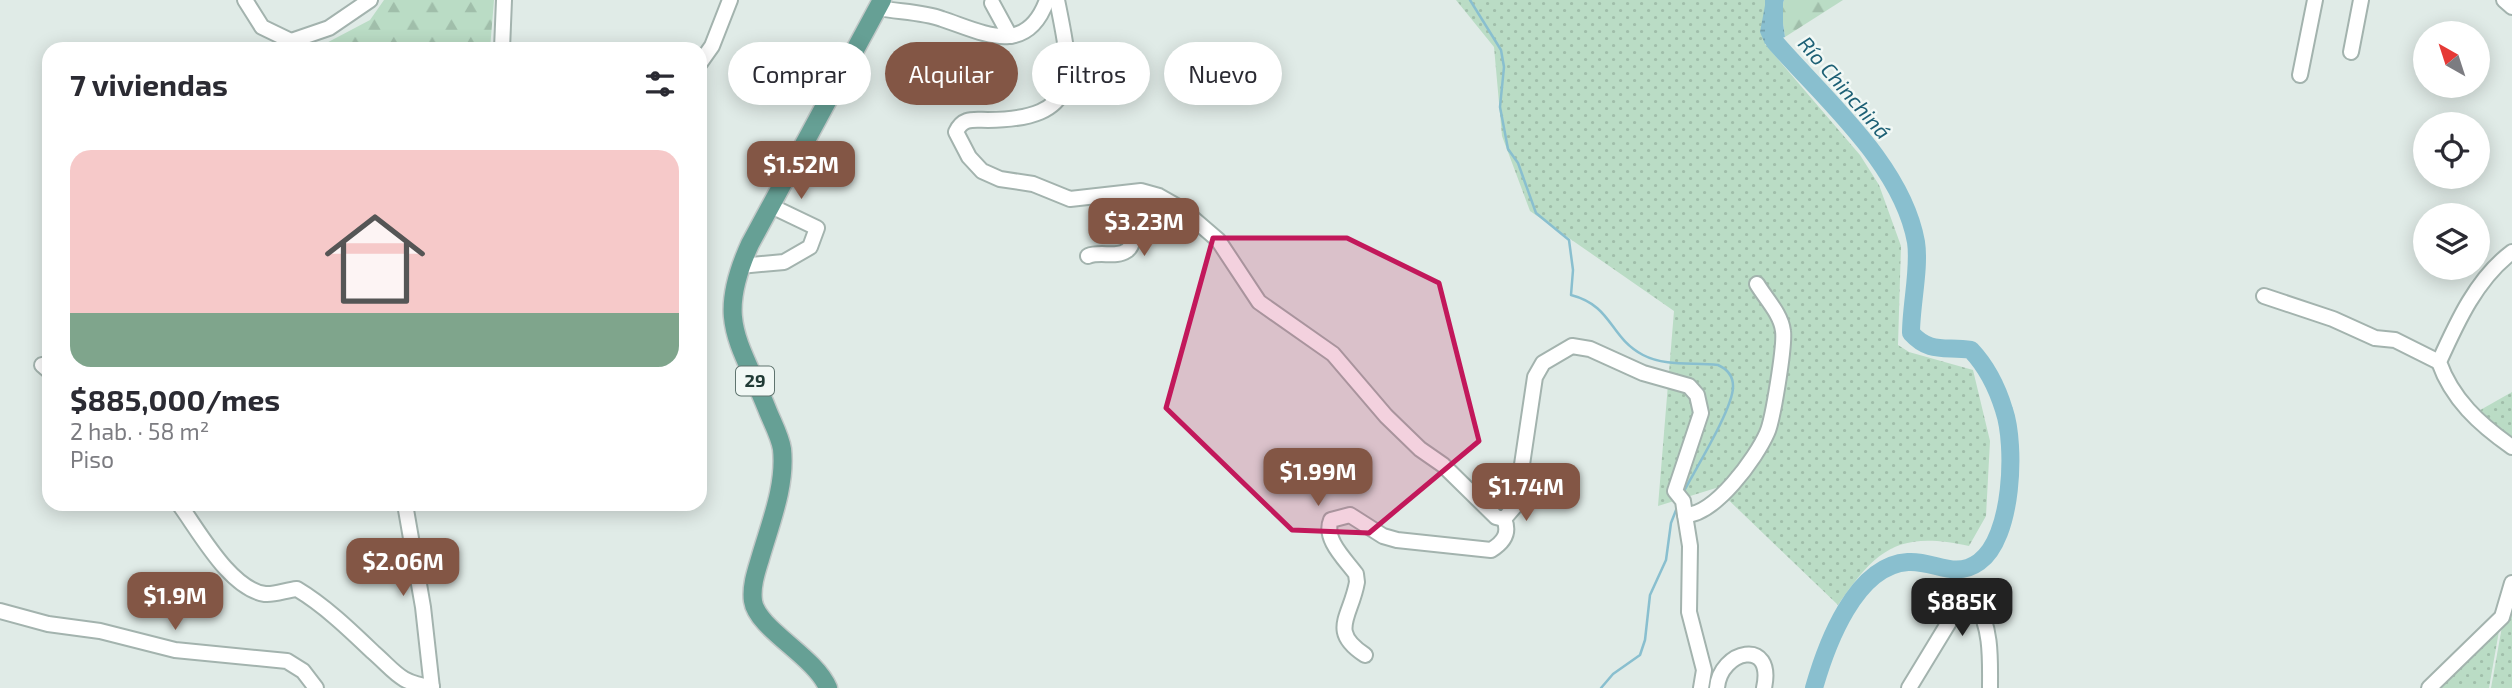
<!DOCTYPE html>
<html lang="es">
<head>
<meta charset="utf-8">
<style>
  :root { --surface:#fff; --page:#f2f2f3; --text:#2b2b33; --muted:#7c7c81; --accent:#835645 }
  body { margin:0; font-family:"Exo 2",sans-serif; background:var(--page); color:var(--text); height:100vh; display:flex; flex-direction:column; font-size:26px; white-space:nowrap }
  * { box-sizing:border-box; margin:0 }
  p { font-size:23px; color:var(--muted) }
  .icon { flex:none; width:38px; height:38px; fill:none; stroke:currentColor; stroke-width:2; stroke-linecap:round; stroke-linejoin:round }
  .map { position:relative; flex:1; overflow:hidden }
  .drawer { position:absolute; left:42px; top:42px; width:665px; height:469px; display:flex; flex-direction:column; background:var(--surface); border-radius:21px; box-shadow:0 4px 18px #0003 }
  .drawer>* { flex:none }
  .hud { position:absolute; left:728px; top:42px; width:665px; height:63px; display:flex; gap:14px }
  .needle { width:46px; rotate:321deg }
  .fabs { position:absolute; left:2413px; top:21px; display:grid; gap:14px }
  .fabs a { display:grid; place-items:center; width:77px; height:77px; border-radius:50%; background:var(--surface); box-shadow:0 4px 18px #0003; font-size:35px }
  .price { position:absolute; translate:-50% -60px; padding:0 16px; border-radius:14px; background:var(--accent); color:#fff; font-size:23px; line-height:46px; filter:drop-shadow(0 2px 4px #0008) }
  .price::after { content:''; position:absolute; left:50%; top:42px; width:21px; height:16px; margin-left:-10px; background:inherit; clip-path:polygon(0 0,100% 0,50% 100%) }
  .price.selected { background:#222; color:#fff }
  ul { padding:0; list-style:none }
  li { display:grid; align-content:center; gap:14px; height:371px; padding:0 28px }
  li span { display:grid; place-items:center; height:217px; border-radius:21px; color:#555 }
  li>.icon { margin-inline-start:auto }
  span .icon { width:126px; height:126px; fill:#fffc; stroke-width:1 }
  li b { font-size:30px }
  h2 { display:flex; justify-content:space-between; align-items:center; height:84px; padding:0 28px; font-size:30px }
  .chip { padding:0 24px; border-radius:32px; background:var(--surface); box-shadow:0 4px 18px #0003; font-size:24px; line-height:63px }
  .chip.selected { background:var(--accent); color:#fff }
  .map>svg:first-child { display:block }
  .grass { fill:url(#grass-dots) }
  .forest { fill:url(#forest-firs) }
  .water { fill:url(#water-rules) }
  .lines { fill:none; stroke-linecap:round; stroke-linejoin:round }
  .stream { stroke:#89bfcf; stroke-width:2.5 }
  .river { stroke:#89bfcf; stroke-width:18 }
  .minor-casing { stroke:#a3b3ae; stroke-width:18 }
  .major-casing { stroke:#c1c8c7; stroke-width:21 }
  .minor { stroke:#fff; stroke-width:14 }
  .major { stroke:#66a095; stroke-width:18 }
  .marked { fill:#c2185b; fill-opacity:0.2; stroke:#c2185b; stroke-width:5; stroke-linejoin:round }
  .labels { text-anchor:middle; stroke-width:5; stroke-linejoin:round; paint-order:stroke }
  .shield { fill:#f1f8f5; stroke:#5f746f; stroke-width:2 }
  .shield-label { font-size:18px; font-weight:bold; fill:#213b36 }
  .water-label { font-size:21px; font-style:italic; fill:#1d6075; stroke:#f1f8f5 }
</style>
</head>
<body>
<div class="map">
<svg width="2512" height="688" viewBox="0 0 2512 688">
  <defs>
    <pattern id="grass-dots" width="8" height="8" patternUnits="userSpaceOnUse" patternTransform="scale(1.75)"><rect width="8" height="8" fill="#badcc5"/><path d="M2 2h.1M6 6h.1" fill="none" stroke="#a0beaa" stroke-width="1.8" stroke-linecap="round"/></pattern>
    <pattern id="forest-firs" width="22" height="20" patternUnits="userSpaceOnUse" patternTransform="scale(1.75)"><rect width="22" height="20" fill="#badcc5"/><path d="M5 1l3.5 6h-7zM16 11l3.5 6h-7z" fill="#a0beaa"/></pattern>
    <pattern id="water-rules" width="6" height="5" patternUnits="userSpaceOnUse" patternTransform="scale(1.75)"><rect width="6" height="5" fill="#89bfcf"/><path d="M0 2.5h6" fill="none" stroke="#709ca9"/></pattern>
  </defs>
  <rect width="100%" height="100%" fill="#e0ebe7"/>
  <g class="grass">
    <path d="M1456 0H1766L1765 44 1860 155 1879 185 1901 246 1898 345 1909 352 1973 370 1990 441 1986 516 1969 546C1899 531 1877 548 1838 605L1716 488 1658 506 1674 311 1530 211 1502 136 1494 47Z"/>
    <path d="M2512 392V442L2475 413Z"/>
    <path d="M2512 592V688H2491L2503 621Z"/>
    <path d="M2500 625 2489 688H2434Z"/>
  </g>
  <g class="forest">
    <path d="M384 0H494L490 49H315L370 20Z"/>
    <path d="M1784 0H1843L1785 37 1781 9Z"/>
  </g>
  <path class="water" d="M1766 0H1784L1781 9 1785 37 1765 44 1760 32Z"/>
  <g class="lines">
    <g class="stream">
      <path d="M1470 0 1501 50 1504 67 1500 107 1508 149 1518 163 1536 213 1569 240 1573 270 1571 295C1613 306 1609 337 1643 355 1666 367 1693 362 1718 365 1727 369 1733 376 1733 386 1734 407 1695 470 1684 491"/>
      <path d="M1601 688 1613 674 1640 655 1645 640 1650 595 1666 560 1671 523 1678 505"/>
    </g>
    <path class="river" d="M1774 0V41C1824 99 1902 164 1916 242 1920 268 1911 305 1911 333 1930 354 1945 346 1971 350 1987 367 1997 387 2004 410 2016 445 2013 538 1979 562 1954 580 1934 560 1908 562 1855 565 1826 646 1814 688"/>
    <defs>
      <g id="minor">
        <path d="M245 0 262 27 291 41 329 28 370 0"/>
        <path d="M1057 0C1072 74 1084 119 988 120 973 120 963 117 956 132L969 157 982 171 1000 179 1033 184 1070 199 1141 191 1159 196 1182 209 1218 240 1259 302 1333 354 1386 416 1420 449 1443 465 1496 517 1504 519 1516 505 1535 377 1543 363 1572 346 1590 349 1643 373 1689 386 1697 395 1701 413 1675 491 1683 501 1685 515C1715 515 1756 458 1767 433 1773 420 1785 345 1783 331 1781 314 1766 299 1757 284"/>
        <path d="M2504 0 2512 7"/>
        <path d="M992 3 1010 36"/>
        <path d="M878 8C899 12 923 12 942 19 982 32 1026 58 1047 0"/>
        <path d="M502 49 504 0"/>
        <path d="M2351 52 2361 0"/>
        <path d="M700 63 712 46 730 0"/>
        <path d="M2300 75 2315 0"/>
        <path d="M2512 252C2477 278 2457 322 2439 362 2452 399 2479 424 2512 447"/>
        <path d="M1088 256C1100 251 1116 258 1126 251 1133 247 1132 239 1135 232 1144 215 1165 208 1182 209"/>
        <path d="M740 266 784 262 810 247 817 228 771 206"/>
        <path d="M2264 296 2333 319 2375 338 2395 340 2439 362"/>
        <path d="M42 365 49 371"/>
        <path d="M179 504C199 531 230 589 265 594 275 595 286 590 297 589 324 605 350 630 373 652 396 672 399 683 432 687"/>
        <path d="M405 504 423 607 432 688"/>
        <path d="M1685 515 1690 546 1689 612 1704 670 1701 688"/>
        <path d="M0 611 48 624 100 631 175 650 287 661 303 671 316 688"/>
        <path d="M1365 655C1328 631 1351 617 1357 582L1356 574C1345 559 1323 539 1331 520L1350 515 1383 536 1397 540 1491 550C1504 542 1510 533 1504 519"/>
        <path d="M1717 688C1720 650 1775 637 1764 688"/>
        <path d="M1909 688 1957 609 1964 604 1976 605C1992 626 1990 663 1990 688"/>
        <path d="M2429 688 2502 617 2512 583"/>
      </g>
      <path id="major" d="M828 688C815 656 757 629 753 601 751 587 756 572 760 559 770 524 786 486 782 449 780 436 772 422 767 409 739 339 715 321 750 244L882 0"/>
    </defs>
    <use href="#minor" class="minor-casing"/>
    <use href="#major" class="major-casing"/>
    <use href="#minor" class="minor"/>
    <use href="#major" class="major"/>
  </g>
  <path class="marked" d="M1213 238H1347L1439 283 1479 441 1369 533 1292 530 1166 408Z"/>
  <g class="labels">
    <rect class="shield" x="736" y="366.5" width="38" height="29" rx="5"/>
    <g class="shield-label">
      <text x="755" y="387">29</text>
    </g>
    <g class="water-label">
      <text transform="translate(1844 88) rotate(49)" y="7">Río Chinchiná</text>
    </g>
  </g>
</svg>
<div class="fabs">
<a><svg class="needle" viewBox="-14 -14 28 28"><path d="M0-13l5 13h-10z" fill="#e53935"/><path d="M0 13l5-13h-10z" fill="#7c7c81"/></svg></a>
<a><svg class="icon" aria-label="locate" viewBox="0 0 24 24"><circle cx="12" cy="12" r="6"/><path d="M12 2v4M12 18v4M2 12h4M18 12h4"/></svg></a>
<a><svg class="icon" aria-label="layers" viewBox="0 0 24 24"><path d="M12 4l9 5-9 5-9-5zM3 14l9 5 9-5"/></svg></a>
</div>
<b class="price" style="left:801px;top:201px">$1.52M</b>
<b class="price" style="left:1144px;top:258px">$3.23M</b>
<b class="price" style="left:1318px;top:508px">$1.99M</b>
<b class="price" style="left:1526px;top:523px">$1.74M</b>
<b class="price" style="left:403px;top:598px">$2.06M</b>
<b class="price" style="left:175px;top:632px">$1.9M</b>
<b class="price selected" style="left:1962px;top:638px">$885K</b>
<div class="hud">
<a class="chip">Comprar</a>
<a class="chip selected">Alquilar</a>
<a class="chip">Filtros</a>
<a class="chip">Nuevo</a>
</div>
<section class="drawer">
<h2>7 viviendas<svg class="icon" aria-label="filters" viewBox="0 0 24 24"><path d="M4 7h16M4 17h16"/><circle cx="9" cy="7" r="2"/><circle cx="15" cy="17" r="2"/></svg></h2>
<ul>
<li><span style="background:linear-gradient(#f6c9c9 75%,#7fa58c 0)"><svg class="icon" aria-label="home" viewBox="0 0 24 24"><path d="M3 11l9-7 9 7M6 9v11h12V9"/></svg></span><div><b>$885,000/mes</b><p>2 hab. · 58 m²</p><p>Piso</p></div></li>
</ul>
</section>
</div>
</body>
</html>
